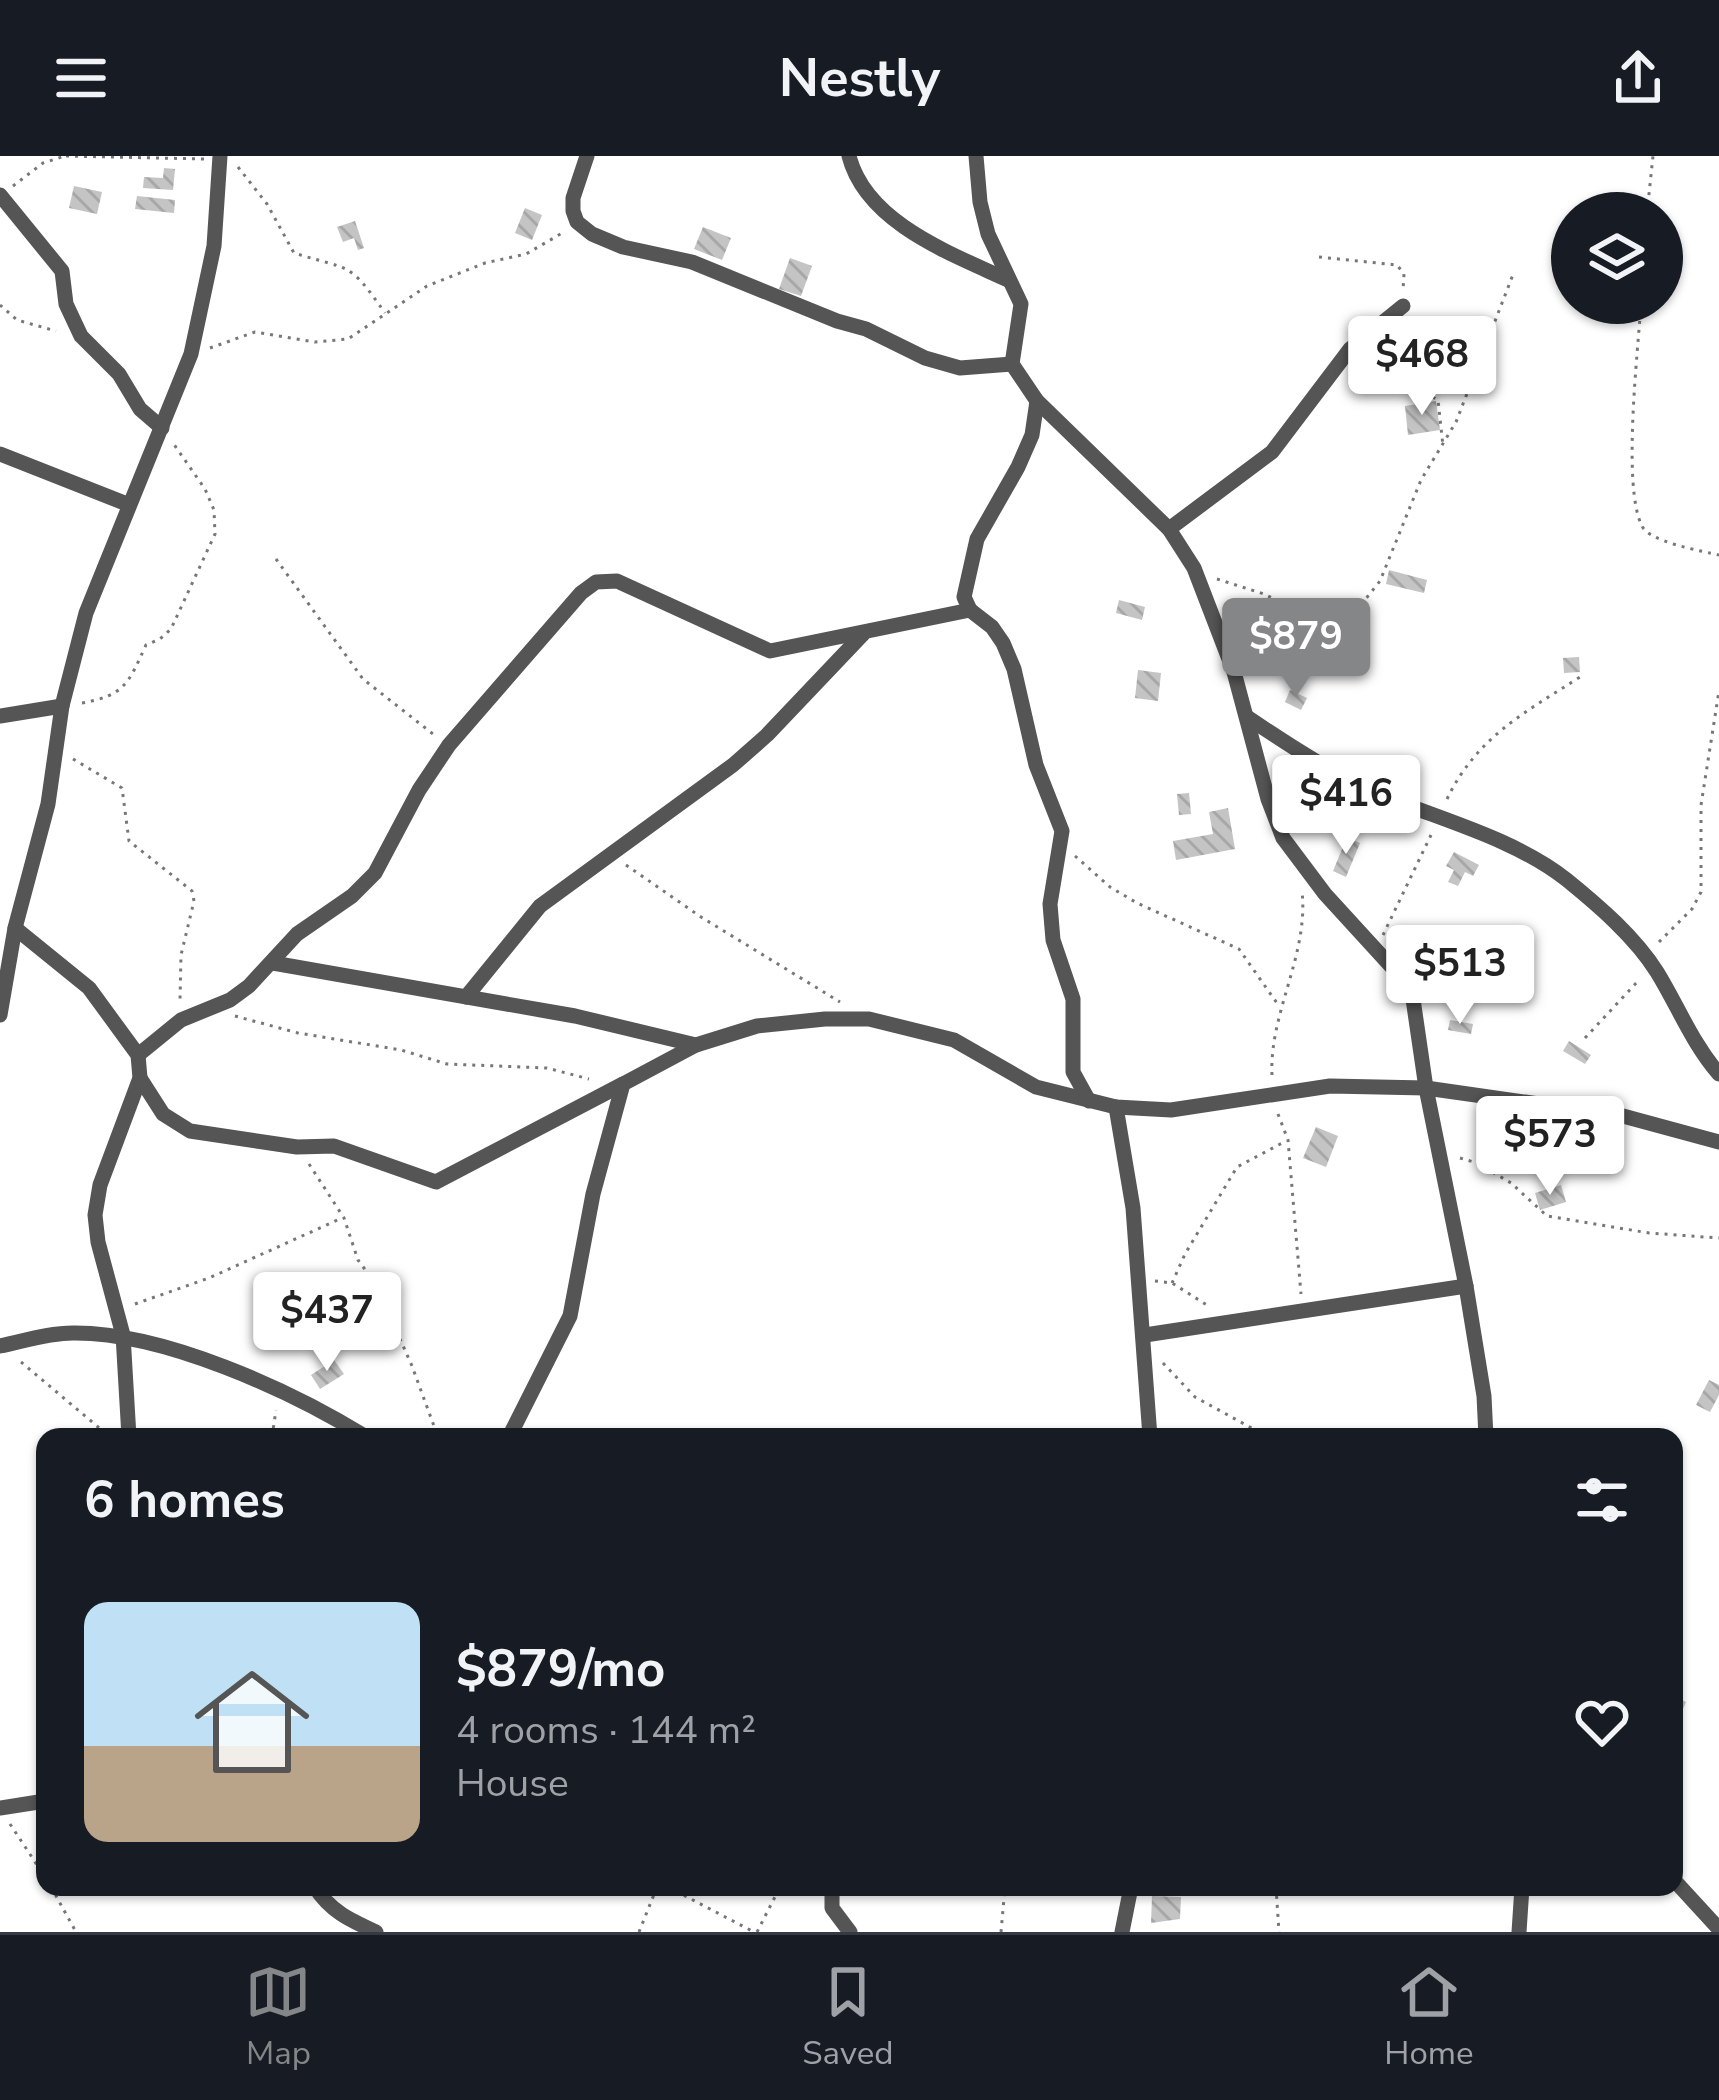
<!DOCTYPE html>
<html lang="en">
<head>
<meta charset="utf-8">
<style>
  :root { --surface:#171b24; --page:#242831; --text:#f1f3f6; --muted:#9ea1a6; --line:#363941; --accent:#858687 }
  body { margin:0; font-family:"Nunito Sans",sans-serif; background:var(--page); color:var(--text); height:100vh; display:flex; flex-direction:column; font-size:45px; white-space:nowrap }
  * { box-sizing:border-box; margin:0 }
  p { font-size:39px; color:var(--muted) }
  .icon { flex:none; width:66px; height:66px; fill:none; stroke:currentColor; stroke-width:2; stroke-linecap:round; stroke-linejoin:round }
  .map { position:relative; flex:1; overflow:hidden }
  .sheet { position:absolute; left:36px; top:1272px; width:1647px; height:468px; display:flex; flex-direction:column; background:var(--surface); border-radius:24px; box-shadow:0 3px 9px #0004 }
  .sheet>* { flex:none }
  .buttons { position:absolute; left:1551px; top:36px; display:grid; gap:24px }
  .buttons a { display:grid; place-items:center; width:132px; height:132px; border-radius:50%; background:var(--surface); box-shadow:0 3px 9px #0004; font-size:60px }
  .price { position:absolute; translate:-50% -102px; padding:0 27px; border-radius:12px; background:#fff; color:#222; font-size:39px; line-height:78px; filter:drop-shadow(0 3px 6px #0008) }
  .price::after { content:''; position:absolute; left:50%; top:72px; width:36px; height:27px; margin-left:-18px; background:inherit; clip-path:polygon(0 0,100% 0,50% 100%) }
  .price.active { background:var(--accent); color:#fff }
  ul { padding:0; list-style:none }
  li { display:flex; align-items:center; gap:36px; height:300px; padding:0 48px }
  li span { display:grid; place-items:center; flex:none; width:336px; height:240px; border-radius:24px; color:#555 }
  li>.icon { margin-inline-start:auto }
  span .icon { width:144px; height:144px; fill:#fffc; stroke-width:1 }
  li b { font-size:51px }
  h2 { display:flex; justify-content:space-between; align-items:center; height:144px; padding:0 48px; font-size:51px }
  header { display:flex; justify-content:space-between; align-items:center; height:156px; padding:0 48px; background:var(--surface); font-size:54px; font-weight:700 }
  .tab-bar { display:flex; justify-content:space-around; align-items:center; height:168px; border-top:3px solid var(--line); background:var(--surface); font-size:33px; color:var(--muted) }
  .tab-bar a { display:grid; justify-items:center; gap:6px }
  .tab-bar .active { color:var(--accent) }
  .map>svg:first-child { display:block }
  .building { fill:url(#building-back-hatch) }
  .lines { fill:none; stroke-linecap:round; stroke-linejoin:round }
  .path { stroke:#777; stroke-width:3; stroke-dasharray:3 6; stroke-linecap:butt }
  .minor { stroke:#555; stroke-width:15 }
</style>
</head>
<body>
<header><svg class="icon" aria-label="menu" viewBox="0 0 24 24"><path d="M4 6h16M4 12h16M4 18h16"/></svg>Nestly<svg class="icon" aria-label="share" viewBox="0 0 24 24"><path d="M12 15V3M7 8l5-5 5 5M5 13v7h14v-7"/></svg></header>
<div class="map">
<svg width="1719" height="1776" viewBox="0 0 1719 1776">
  <defs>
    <pattern id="building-back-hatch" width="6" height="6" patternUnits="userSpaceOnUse" patternTransform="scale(3)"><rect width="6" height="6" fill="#c4c4c4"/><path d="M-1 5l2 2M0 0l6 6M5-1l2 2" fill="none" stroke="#a7a7a7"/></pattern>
  </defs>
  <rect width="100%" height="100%" fill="#fff"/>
  <g class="building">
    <path d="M164 12 175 13 173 34 143 32 144 21 163 22Z"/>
    <path d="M74 30 102 36 97 58 69 52Z"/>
    <path d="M137 40 175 44 174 57 135 53Z"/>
    <path d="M525 52 542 59 532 84 515 77Z"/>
    <path d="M355 65 364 92 358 94 354 82 343 86 337 71Z"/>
    <path d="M703 71 731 82 722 104 694 93Z"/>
    <path d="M790 102 812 110 801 140 779 133Z"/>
    <path d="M1436 245 1440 274 1408 279 1405 250Z"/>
    <path d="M1389 414 1427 424 1424 437 1386 428Z"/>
    <path d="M1119 444 1145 451 1142 464 1116 457Z"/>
    <path d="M1579 501 1580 516 1564 517 1563 502Z"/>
    <path d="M1138 514 1161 517 1158 545 1135 542Z"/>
    <path d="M1290 534 1307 542 1301 554 1285 546Z"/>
    <path d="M1189 637 1191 658 1179 659 1177 638Z"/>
    <path d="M1228 652 1235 693 1176 704 1173 685 1213 678 1209 656Z"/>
    <path d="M1347 681 1360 687 1346 721 1333 715Z"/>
    <path d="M1454 696 1479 709 1473 720 1465 716 1458 730 1448 726 1454 714 1446 710Z"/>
    <path d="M1418 787 1434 796 1428 806 1412 797Z"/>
    <path d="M1450 864 1473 868 1471 878 1448 874Z"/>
    <path d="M1569 885 1591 899 1585 908 1563 895Z"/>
    <path d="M1316 971 1338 980 1326 1011 1303 1002Z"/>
    <path d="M1561 1029 1566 1046 1540 1054 1535 1037Z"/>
    <path d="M334 1204 344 1218 320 1233 311 1219Z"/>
    <path d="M1709 1224 1719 1229V1239L1710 1256 1696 1249Z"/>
    <path d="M1674 1540 1686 1546 1678 1564 1674 1562Z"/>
    <path d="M1152 1740 1181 1741 1180 1763 1151 1767Z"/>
  </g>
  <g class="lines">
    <g class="path">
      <path d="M66 0 204 3"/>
      <path d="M238 11 267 48 294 97C351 115 348 104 385 157"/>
      <path d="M13 30 43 7 65 0"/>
      <path d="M1647 57 1653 0"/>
      <path d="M1319 101 1397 109 1404 118 1403 134"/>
      <path d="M1641 147C1638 196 1622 331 1642 370 1649 386 1702 395 1719 399"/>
      <path d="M0 149 17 164 56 175"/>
      <path d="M1406 173 1411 229 1438 244 1443 290"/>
      <path d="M210 192 255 176 315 186 348 183 427 130 485 107 526 98 564 76"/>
      <path d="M276 403 363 523 433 578"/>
      <path d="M1217 423 1264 438 1330 470"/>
      <path d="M1252 508 1348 465 1380 425 1421 324 1456 266 1514 116"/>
      <path d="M82 547C125 539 128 528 146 489L160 483 171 473 215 378 214 354 205 333 173 287"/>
      <path d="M73 603 122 632 129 685 192 735 194 745 181 799 180 844"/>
      <path d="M1447 643C1477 581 1524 557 1580 521"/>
      <path d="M1075 700 1110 731 1137 747 1239 793 1279 850"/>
      <path d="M626 709 701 761 840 846"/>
      <path d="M1383 779 1431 679"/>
      <path d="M1659 786 1692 753 1701 736V649L1719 535"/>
      <path d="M235 860 298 877 401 894 447 908 547 912 589 923"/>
      <path d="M1585 882 1639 824"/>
      <path d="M1272 919C1269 857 1309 799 1302 735"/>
      <path d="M1278 958 1288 984 1301 1138"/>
      <path d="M1460 1002 1477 1007 1511 1027 1547 1060 1649 1077 1719 1082"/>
      <path d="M309 1008 344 1062 358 1104 375 1127 412 1210 438 1281"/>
      <path d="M1155 1125 1172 1127 1210 1151"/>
      <path d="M1172 1127 1185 1098 1237 1011 1286 985"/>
      <path d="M135 1148 209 1122 342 1062"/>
      <path d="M21 1206 110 1281"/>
      <path d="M1163 1207 1195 1241 1268 1281"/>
      <path d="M272 1281 276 1254"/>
      <path d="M10 1668 45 1721"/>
      <path d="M51 1731 76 1776"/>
      <path d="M668 1731 754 1776"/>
      <path d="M1276 1731 1279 1776"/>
      <path d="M639 1776 657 1731"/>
      <path d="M757 1776 780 1731"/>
      <path d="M1001 1776 1005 1731"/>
    </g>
    <g class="minor">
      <path d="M587 0 573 42V55L577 66 592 78 623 91 692 106 837 165 866 173 925 202 960 212 1012 208"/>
      <path d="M849 0C866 67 952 98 1008 124"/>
      <path d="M976 0 980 46 988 78 1021 148 1012 208 1037 245 1169 373 1194 412 1234 516 1268 643 1283 682 1325 738 1400 820 1413 843 1426 932 1466 1130 1484 1240 1486 1281"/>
      <path d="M0 39 62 115 66 148 81 180 119 218 140 253 162 272"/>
      <path d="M1037 245 1032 279 1018 311 977 383 964 441 970 454 992 471 1003 487 1014 513 1036 609 1062 675 1050 748 1053 784 1073 843V916L1089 945"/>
      <path d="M0 298 127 348"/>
      <path d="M1169 373 1272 296 1350 193 1403 150"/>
      <path d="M0 560 62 550"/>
      <path d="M1247 561C1293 592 1339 622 1391 643 1449 666 1518 685 1567 724 1599 750 1635 781 1657 816 1678 850 1692 887 1719 918"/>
      <path d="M15 772 89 832 138 899 140 922 100 1029 95 1059 98 1086 123 1179 129 1281"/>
      <path d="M273 807 575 860 696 889"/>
      <path d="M466 841 540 750 733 609 767 579 863 478"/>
      <path d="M0 859 15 772 48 648 62 550 86 457 191 198 214 90 220 0"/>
      <path d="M138 899 181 864 230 844 249 830 297 778 352 740 375 717 419 634 449 589 581 437 596 426 617 425 770 495 970 454"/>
      <path d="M140 922 163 958 190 975 297 991 334 990 436 1026 623 928"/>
      <path d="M1116 951 1133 1052 1150 1281"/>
      <path d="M1145 1179 1466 1130"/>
      <path d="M0 1190C24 1185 49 1177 73 1177 163 1176 290 1234 366 1281"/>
      <path d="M509 1281 570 1160 593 1038 623 928 696 889 757 870 825 863H869L954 884 1036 931 1116 951 1171 954 1330 930 1426 932 1623 960 1719 986"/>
      <path d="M0 1652 45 1645"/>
      <path d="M1674 1724 1719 1773"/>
      <path d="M315 1731C330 1755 350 1764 376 1776"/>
      <path d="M832 1731V1752L850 1776"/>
      <path d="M1122 1776 1131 1731"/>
      <path d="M1519 1776 1522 1731"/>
    </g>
  </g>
</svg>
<div class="buttons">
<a><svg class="icon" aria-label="layers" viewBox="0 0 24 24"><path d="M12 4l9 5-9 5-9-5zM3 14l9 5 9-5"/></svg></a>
</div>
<b class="price" style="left:1422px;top:262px">$468</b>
<b class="price active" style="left:1296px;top:544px">$879</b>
<b class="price" style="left:1346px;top:701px">$416</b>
<b class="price" style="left:1460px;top:871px">$513</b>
<b class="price" style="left:1550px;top:1042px">$573</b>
<b class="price" style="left:327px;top:1218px">$437</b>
<section class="sheet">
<h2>6 homes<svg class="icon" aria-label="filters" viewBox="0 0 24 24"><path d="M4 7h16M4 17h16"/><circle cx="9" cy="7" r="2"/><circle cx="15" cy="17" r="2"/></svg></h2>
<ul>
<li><span style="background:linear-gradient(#bfe0f5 60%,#b9a48a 0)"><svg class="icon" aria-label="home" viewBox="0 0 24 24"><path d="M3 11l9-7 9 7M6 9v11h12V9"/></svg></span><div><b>$879/mo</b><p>4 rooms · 144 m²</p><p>House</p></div><svg class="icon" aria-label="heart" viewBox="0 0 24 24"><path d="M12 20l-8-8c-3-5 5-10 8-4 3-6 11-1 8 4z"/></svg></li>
</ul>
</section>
</div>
<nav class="tab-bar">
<a class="active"><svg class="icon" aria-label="map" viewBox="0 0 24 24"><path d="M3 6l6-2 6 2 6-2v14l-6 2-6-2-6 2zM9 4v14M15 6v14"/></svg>Map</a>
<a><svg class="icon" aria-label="saved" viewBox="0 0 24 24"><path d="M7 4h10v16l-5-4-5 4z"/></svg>Saved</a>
<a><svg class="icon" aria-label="home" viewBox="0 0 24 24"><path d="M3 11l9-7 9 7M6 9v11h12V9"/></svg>Home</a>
</nav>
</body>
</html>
